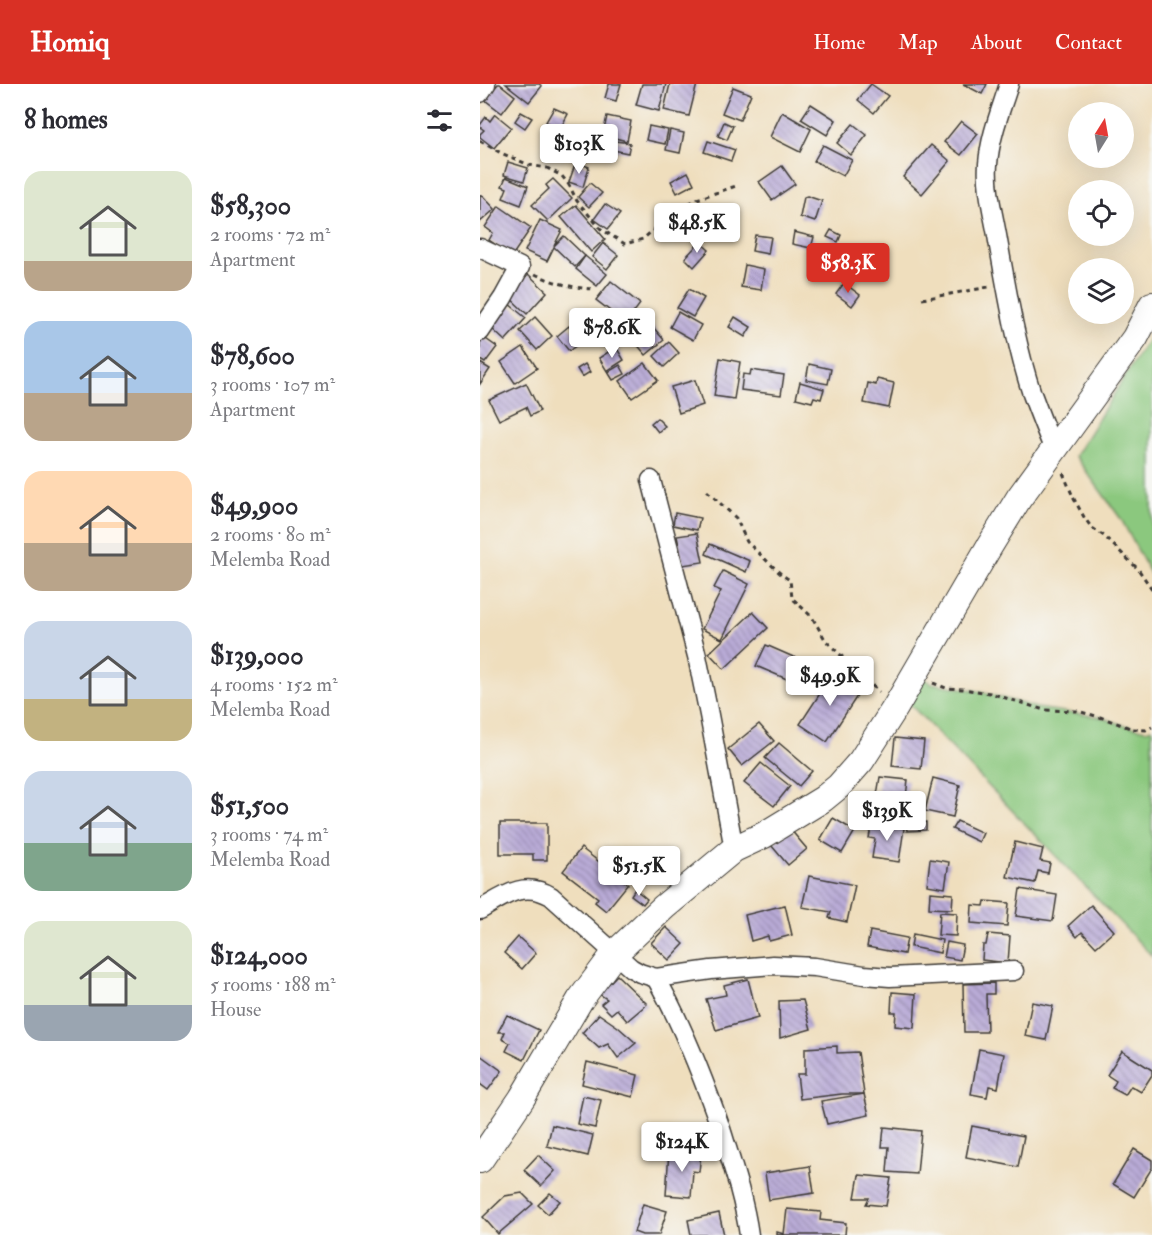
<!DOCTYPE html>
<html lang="en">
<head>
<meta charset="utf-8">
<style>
  :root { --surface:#fff; --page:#f2f2f3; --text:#2b2b33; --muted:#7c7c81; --accent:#d93025 }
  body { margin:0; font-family:"IM FELL Double Pica",serif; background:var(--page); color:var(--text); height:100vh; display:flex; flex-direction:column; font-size:22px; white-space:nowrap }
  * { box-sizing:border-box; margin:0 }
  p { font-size:20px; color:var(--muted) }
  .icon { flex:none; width:33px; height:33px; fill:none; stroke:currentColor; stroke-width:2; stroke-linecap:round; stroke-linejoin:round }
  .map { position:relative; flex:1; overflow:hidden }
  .details { display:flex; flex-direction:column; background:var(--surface); width:480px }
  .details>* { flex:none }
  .needle { width:39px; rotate:11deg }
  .fabs { position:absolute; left:588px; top:18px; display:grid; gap:12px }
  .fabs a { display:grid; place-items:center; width:66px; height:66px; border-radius:50%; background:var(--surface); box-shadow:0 6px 24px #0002; font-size:30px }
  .price { position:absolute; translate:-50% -51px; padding:0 14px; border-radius:6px; background:#fff; color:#222; font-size:20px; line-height:39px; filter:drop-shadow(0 2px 3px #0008) }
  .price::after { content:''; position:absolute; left:50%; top:36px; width:18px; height:14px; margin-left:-9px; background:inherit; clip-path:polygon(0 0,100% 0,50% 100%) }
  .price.selected { background:var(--accent); color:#fff }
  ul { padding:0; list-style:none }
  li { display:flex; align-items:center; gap:18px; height:150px; padding:0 24px }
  li span { display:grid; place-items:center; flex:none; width:168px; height:120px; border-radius:18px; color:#555 }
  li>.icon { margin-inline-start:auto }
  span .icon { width:72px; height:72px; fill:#fffc; stroke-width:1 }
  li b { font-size:26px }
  h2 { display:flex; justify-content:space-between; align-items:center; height:72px; padding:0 24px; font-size:26px }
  header { display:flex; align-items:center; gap:36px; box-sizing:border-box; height:84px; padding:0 30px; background:var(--accent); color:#fff }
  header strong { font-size:28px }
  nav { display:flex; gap:33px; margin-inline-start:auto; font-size:21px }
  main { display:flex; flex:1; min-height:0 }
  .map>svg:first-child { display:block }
  .grass { fill:#8bc87e; stroke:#54724d; stroke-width:1.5 }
  .building { fill:url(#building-back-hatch) }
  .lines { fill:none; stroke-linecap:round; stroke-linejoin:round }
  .street-casing { stroke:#3c3934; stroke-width:21 }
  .secondary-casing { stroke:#3c3934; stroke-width:28 }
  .path { stroke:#3c3934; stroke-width:3; stroke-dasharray:4.5 4.5; stroke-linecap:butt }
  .street { stroke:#fff; stroke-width:18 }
  .secondary { stroke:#fff; stroke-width:26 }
</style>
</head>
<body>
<header>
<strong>Homiq</strong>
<nav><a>Home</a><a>Map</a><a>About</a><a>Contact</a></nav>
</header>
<main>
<section class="details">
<h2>8 homes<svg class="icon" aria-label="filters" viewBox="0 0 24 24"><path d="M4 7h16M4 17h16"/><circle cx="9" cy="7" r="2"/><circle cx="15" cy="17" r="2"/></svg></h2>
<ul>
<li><span style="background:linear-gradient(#dfe7d0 75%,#b9a48a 0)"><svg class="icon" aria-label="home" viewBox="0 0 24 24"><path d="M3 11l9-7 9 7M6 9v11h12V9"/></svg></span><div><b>$58,300</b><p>2 rooms · 72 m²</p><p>Apartment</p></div></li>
<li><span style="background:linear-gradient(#a9c7e8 60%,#b9a48a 0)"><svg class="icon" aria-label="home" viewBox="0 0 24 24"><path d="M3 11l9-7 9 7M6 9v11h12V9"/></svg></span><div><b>$78,600</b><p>3 rooms · 107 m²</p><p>Apartment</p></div></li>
<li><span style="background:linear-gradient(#ffd9b3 60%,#b9a48a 0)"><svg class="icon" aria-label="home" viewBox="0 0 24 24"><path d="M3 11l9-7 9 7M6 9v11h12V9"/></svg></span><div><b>$49,900</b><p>2 rooms · 80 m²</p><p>Melemba Road</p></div></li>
<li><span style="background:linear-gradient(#c9d6e8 65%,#c2b280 0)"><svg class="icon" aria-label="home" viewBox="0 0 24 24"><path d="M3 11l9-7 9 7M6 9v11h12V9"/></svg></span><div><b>$139,000</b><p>4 rooms · 152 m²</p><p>Melemba Road</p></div></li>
<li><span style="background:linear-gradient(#c9d6e8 60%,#7fa58c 0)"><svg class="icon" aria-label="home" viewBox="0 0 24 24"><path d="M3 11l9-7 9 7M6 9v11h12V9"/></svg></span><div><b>$51,500</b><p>3 rooms · 74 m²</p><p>Melemba Road</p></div></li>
<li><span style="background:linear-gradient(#dfe7d0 70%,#9aa5b1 0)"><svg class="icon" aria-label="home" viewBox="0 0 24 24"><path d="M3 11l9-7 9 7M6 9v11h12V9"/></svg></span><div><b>$124,000</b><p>5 rooms · 188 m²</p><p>House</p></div></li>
</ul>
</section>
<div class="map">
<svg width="672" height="1151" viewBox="0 0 672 1151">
  <defs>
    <pattern id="building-back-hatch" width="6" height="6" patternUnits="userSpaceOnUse" patternTransform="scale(1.5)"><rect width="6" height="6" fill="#b9abd7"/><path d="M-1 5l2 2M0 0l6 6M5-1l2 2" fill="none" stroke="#968aae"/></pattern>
  </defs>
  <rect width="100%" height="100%" fill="#f6f6f2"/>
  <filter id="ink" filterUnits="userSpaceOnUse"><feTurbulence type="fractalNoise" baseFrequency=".0167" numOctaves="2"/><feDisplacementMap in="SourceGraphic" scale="12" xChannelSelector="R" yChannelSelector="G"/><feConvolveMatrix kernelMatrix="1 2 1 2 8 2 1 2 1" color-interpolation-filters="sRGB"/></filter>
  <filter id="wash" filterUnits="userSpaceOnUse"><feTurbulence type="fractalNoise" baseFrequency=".008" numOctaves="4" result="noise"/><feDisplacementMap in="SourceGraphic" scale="24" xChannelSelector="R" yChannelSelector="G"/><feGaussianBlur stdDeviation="1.35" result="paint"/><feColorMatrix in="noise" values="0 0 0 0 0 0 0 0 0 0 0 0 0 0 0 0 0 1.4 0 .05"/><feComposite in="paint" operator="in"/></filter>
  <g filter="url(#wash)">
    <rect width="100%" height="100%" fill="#efdebd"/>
    <g class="grass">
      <path d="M672 249V493L641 435 595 372Z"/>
      <path d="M436 588 451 599 498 607 557 624 620 633 643 641 666 646 672 644V872L422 612Z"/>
    </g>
    <g id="blocks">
      <g class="building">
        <path d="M18 0H20L35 12 22 29 5 16Z"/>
        <path d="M26 0H59L62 2 49 18Z"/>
        <path d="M129 0H141L136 17 125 14Z"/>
        <path d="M162 0H186L179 27 156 21Z"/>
        <path d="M190 0H217L209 32 184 26Z"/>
        <path d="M391 0 408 12 394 29 378 16Z"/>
        <path d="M483 0H507L502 10Z"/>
        <path d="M253 3 271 10 260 36 242 29Z"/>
        <path d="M331 20 356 36 347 51 321 35Z"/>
        <path d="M74 24 88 30 80 45 66 38Z"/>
        <path d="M41 28 52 34 45 44 35 37Z"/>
        <path d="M302 28 331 45 320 68 290 53Z"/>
        <path d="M15 30 31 43 14 64 0 53V50L4 46 0 43V41L6 33 10 37Z"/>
        <path d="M127 32 151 37 147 57 123 51Z"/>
        <path d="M481 37 498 50 481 71 464 58Z"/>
        <path d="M244 38 253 42 247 56 238 52Z"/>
        <path d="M373 40 387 51 371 71 357 59Z"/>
        <path d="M169 42 188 46 185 60 166 56Z"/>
        <path d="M101 45 129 57 124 69 96 57Z"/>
        <path d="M190 46 204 49 200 69 186 66Z"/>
        <path d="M68 49 84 52 82 65 66 62Z"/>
        <path d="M135 57 150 59 148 69 133 66Z"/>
        <path d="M228 57 255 66 251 77 224 68Z"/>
        <path d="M343 61 372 76 363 92 334 77Z"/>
        <path d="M451 61 470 77 442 110 423 93Z"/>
        <path d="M28 78 48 84 44 97 24 91Z"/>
        <path d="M96 78 109 83 103 103 89 98Z"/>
        <path d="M302 82 315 100 292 116 279 98Z"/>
        <path d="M208 88 214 100 197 109 191 97Z"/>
        <path d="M26 93 48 102 41 121 23 114 27 104 22 102Z"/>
        <path d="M73 95 92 114 68 137 52 121 69 105 66 101Z"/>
        <path d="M110 99 122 109 109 123 98 113Z"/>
        <path d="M2 111 15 125 0 138V112Z"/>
        <path d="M327 112 342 117 335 138 320 133 324 113Z"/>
        <path d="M125 120 140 130 128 145 114 135Z"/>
        <path d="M96 121 125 155 111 168 81 133Z"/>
        <path d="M229 121 233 129 219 136 215 128Z"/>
        <path d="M19 122 51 144 32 172 9 156 13 149 5 143Z"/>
        <path d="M60 136 82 146 74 162 84 152 105 172 95 183 74 163 67 177 45 167Z"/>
        <path d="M351 146 361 151 358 158 347 153Z"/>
        <path d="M314 148 334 153 331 164 312 160Z"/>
        <path d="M275 151 291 153 288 170 272 167Z"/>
        <path d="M220 158 229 166 214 183 205 174Z"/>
        <path d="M123 159 138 171 127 185 112 173Z"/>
        <path d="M105 172 127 190 117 202 96 185Z"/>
        <path d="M265 181 284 185 281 206 261 203Z"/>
        <path d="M48 190 67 208 47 230 28 212Z"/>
        <path d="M131 197 160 220 146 239 116 216Z"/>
        <path d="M364 199 380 211 372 222 356 210Z"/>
        <path d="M209 205 224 214 213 233 197 224Z"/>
        <path d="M29 220 46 234 25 257 9 242Z"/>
        <path d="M198 228 221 241 213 256 190 243Z"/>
        <path d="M55 233 72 252 57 266 40 247Z"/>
        <path d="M255 233 271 243 265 253 249 243Z"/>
        <path d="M167 236 184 256 166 271 149 251Z"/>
        <path d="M89 242 102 257 89 267 77 252Z"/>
        <path d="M3 253 17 263 5 279 0 276V257Z"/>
        <path d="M189 258 199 269 184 283 174 272Z"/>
        <path d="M43 263 57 284 35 299 21 278Z"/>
        <path d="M136 263 144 276 127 287 119 274Z"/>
        <path d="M240 274 260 278 254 315 234 312Z"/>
        <path d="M0 279 10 285 0 300Z"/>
        <path d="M165 279 178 296 152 314 140 297Z"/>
        <path d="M105 280 110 288 102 293 97 285Z"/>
        <path d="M329 280 351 285 348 300 326 296Z"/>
        <path d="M140 281 145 290 133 296 128 288Z"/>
        <path d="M271 286 304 291 301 311 261 306 263 290 270 291Z"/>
        <path d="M397 295 414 299 409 324 384 319 388 299 396 301Z"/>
        <path d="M215 296 223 321 199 329 191 303Z"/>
        <path d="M320 298 344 305 341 315 334 313 332 318 316 314Z"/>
        <path d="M46 299 60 327 50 332 46 323 19 336 9 316Z"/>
        <path d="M177 334 185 342 178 348 171 339Z"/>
        <path d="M195 429 220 434 217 446 193 441Z"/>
        <path d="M217 449 223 478 203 481 197 452Z"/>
        <path d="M230 460 270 477 266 488 226 470Z"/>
        <path d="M243 487 269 500 242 555 222 545 241 507 234 504Z"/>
        <path d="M273 528 288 544 244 585 229 569Z"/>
        <path d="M286 561 318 575 309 596 276 582Z"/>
        <path d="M354 588 381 606 347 658 320 640Z"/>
        <path d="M279 640 294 657 262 682 248 665Z"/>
        <path d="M415 654 444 657 441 685 412 682Z"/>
        <path d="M299 659 332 687 319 702 285 674Z"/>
        <path d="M281 679 310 702 294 722 264 699Z"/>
        <path d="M400 693 428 696 425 721 396 717Z"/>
        <path d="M453 694 480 701 473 733 445 727Z"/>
        <path d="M353 734 375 747 362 769 340 756Z"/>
        <path d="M477 737 503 749 499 758 472 745Z"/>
        <path d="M392 738 424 744 419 778 392 774 395 755 389 754Z"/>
        <path d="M446 738V746L427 747 426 740Z"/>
        <path d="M20 739H67V776H53V770H20Z"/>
        <path d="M310 745 327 765 308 781 291 761Z"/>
        <path d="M535 758 563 765 560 777 570 779 568 789 558 787 555 799 527 793Z"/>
        <path d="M101 764 148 800 126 827 115 818 118 814 83 787Z"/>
        <path d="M450 775 469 778 465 804 447 801Z"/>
        <path d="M329 792 375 801 367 838 349 834 351 828 322 823Z"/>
        <path d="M155 805 167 815 163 820 151 811Z"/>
        <path d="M540 805 577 811 573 837 536 832Z"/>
        <path d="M450 808 473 810 472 825 449 824Z"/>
        <path d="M505 817 529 819 527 842 491 839 492 821 504 822Z"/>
        <path d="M305 821 312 851 289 857 288 852 271 857 265 831Z"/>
        <path d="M611 821 634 847 616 863 602 848 597 853 588 842Z"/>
        <path d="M460 828 477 829 476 852 458 851Z"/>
        <path d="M186 843 204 860 189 876 171 859Z"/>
        <path d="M390 847 427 854 424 870 387 863Z"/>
        <path d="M433 850 462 856 460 869 431 863Z"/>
        <path d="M508 850 530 852 528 879 502 876 503 861H506Z"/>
        <path d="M38 853 56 869 42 885 24 869Z"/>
        <path d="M467 858 483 861 480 876 464 873Z"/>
        <path d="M137 891 167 920 147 937 137 925 131 930 121 920 127 915 119 910Z"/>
        <path d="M268 895 278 934 236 946 226 915 246 911 244 901Z"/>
        <path d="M514 899V910H506L507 948H484L483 900Z"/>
        <path d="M412 908 436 910 434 944 415 942 416 928H411Z"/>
        <path d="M323 916 331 945 300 954 299 917Z"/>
        <path d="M552 918 573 922 566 956 545 952Z"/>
        <path d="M119 930 138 943 156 959 138 974 128 960 119 964 102 949Z"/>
        <path d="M27 931 59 946 44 976 26 967 30 959 22 955 25 948H18Z"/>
        <path d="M357 962V969L378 968 384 1010H362L320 1015 317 990H325V964Z"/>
        <path d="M499 965 524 970 518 1004 509 1002 507 1013 491 1010Z"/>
        <path d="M642 967 672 986V991L661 1008 651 1002 645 1011 632 1004 636 997 627 991Z"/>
        <path d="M0 971 22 987 8 1006 0 1000Z"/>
        <path d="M107 978 158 991 153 1013 102 1000Z"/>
        <path d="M384 1010 389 1031 347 1040 341 1017Z"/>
        <path d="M103 1012 121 1016 115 1044 97 1040Z"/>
        <path d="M72 1041 113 1051 108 1072 67 1062Z"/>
        <path d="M492 1042 544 1052 538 1083 486 1073Z"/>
        <path d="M404 1043 441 1047 437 1090 407 1088 409 1063H402Z"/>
        <path d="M654 1065 672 1076V1084L654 1113 633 1100Z"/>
        <path d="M189 1067 221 1069 219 1088 213 1087 211 1113 186 1111Z"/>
        <path d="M58 1071 75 1087 61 1102 44 1086Z"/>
        <path d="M330 1082 334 1109 289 1116 285 1089Z"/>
        <path d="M379 1091 411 1094 406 1122 386 1120 389 1114H375Z"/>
        <path d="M42 1109 53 1120 18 1150 3 1133 25 1112Z"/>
        <path d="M70 1109 80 1117 68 1130 58 1121Z"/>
        <path d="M163 1120 187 1127 179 1151H162L154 1148Z"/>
        <path d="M307 1125 341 1128 340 1136 366 1139 365 1151H297V1148L304 1150Z"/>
        <path d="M239 1129 244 1151H211L208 1136Z"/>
      </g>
    </g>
  </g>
  <g filter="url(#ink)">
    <use href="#blocks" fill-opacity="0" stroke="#3c3934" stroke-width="1.5"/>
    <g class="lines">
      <defs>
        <g id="street">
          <path d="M529 0C521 26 510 52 508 80 506 106 514 132 518 157 527 207 536 262 552 310 559 329 566 347 574 366"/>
          <path d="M0 9 6 0"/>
          <path d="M0 164 40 183 23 214 0 248"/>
          <path d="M171 396 217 572 229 631 254 765"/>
          <path d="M0 826C24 812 43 796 71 812L151 884 160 889 176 894 231 886 293 881 335 883 384 891 410 893 534 887"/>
          <path d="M176 894C203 942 223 993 241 1045 252 1080 264 1115 269 1151"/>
        </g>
        <path id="secondary" d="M0 1076 42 1014 100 916 135 869 184 823 254 765 284 751 343 715 359 702 381 677 415 624 509 463 539 414 655 254 672 221"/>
      </defs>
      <use href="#street" class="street-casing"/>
      <use href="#secondary" class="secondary-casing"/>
      <g class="path">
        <path d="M0 57 21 69 49 81 67 84 82 92 89 101 97 117 121 145 145 160 163 155 193 129 217 115 256 102"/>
        <path d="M55 190C74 199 93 204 114 205"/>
        <path d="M442 215 509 203"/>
        <path d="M583 389 594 415 604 433 611 443 624 452 658 485 672 505"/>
        <path d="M227 407 256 434 267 458 302 491 310 496 312 514 332 533 346 557 399 608"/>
        <path d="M453 599 466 604 483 605 510 609 564 626 597 627 620 633 653 645 666 646 672 643"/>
      </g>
      <use href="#street" class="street"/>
      <use href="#secondary" class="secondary"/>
    </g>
  </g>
</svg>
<div class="fabs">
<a><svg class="needle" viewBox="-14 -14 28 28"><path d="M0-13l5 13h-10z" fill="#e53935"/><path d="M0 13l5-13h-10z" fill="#7c7c81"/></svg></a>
<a><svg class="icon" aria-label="locate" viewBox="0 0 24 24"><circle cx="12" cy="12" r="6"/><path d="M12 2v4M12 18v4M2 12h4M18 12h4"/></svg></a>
<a><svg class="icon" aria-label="layers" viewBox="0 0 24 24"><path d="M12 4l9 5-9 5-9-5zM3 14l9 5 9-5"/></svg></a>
</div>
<b class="price" style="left:99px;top:91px">$103K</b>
<b class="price" style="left:217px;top:170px">$48.5K</b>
<b class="price selected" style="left:368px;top:210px">$58.3K</b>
<b class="price" style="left:132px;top:275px">$78.6K</b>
<b class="price" style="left:350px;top:623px">$49.9K</b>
<b class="price" style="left:407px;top:758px">$139K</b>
<b class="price" style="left:159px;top:813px">$51.5K</b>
<b class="price" style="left:202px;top:1089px">$124K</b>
</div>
</main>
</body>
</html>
